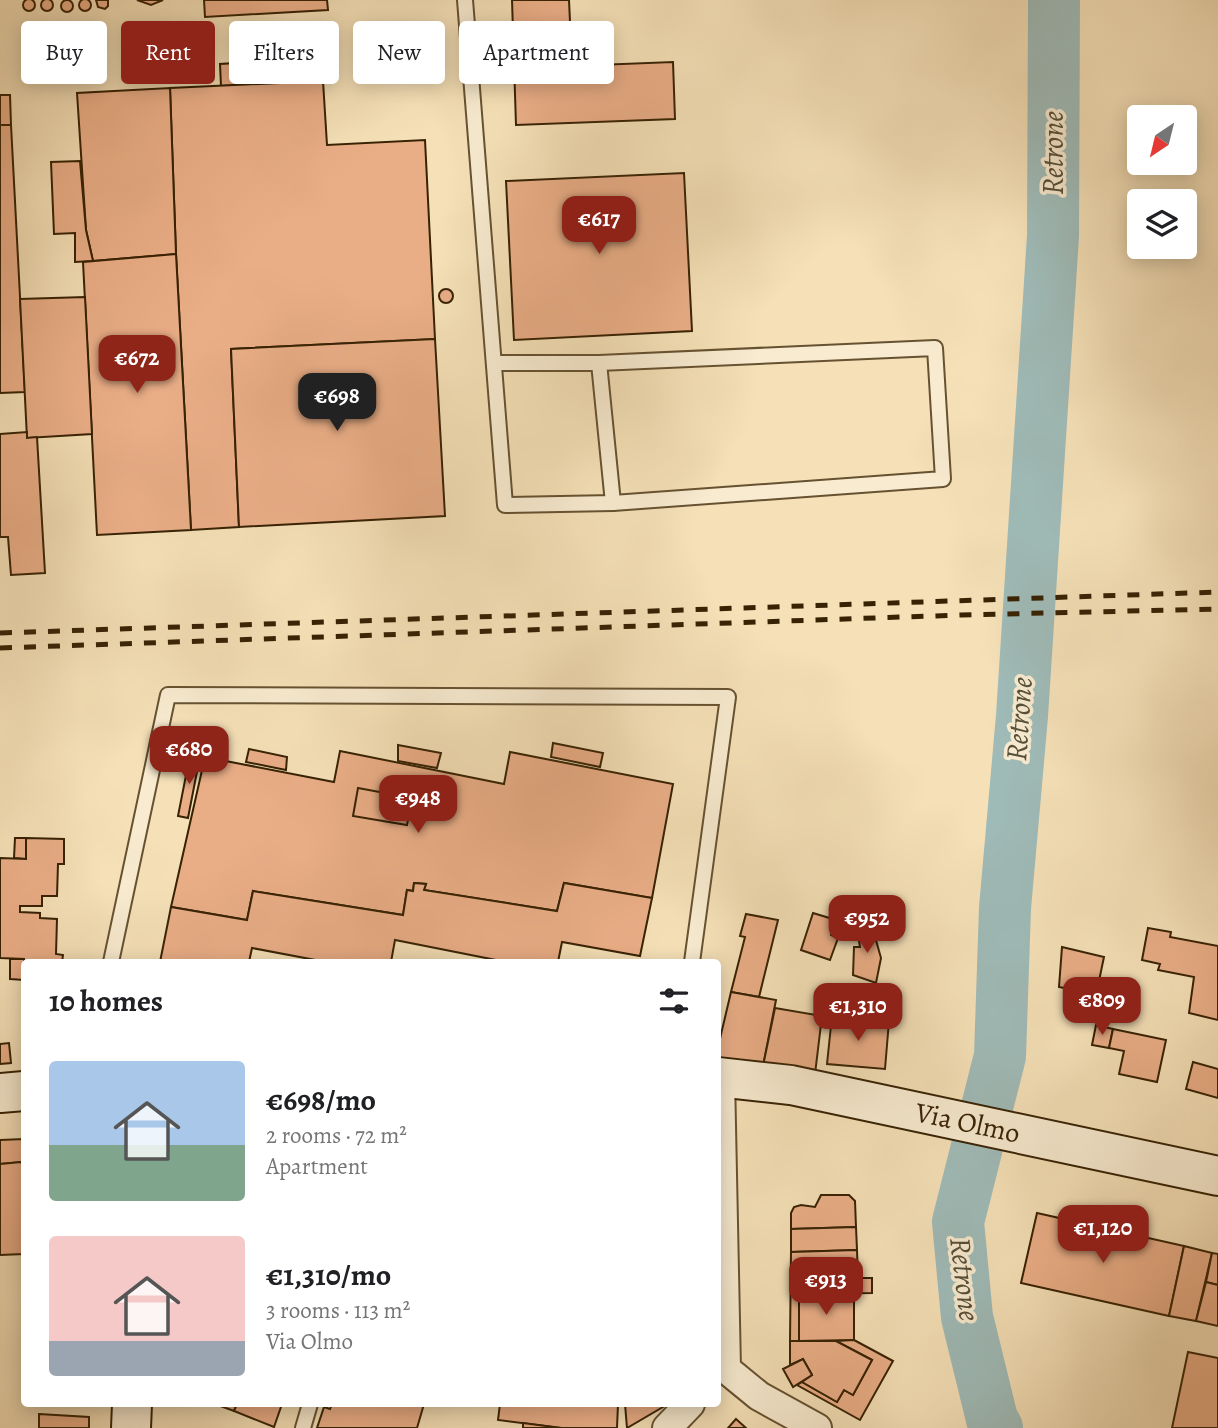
<!DOCTYPE html>
<html lang="en">
<head>
<meta charset="utf-8">
<style>
  :root { --surface:#fff; --page:#f6f6f6; --text:#202124; --muted:#757577; --accent:#8f2418 }
  body { margin:0; font-family:Alegreya,serif; background:var(--page); color:var(--text); height:100vh; display:flex; flex-direction:column; font-size:26px; white-space:nowrap }
  * { box-sizing:border-box; margin:0 }
  p { font-size:23px; color:var(--muted) }
  .icon { flex:none; width:38px; height:38px; fill:none; stroke:currentColor; stroke-width:2; stroke-linecap:round; stroke-linejoin:round }
  .map { position:relative; flex:1; overflow:hidden }
  .sheet { position:absolute; left:21px; top:959px; width:700px; height:448px; display:flex; flex-direction:column; background:var(--surface); border-radius:7px; box-shadow:0 4px 18px #0003 }
  .sheet>* { flex:none }
  .hud { position:absolute; left:21px; top:21px; width:700px; height:63px; display:flex; gap:14px }
  .needle { width:46px; rotate:215deg }
  .buttons { position:absolute; left:1127px; top:105px; display:grid; gap:14px }
  .buttons a { display:grid; place-items:center; width:70px; height:70px; border-radius:7px; background:var(--surface); box-shadow:0 4px 18px #0003; font-size:35px }
  .price { position:absolute; translate:-50% -60px; padding:0 16px; border-radius:14px; background:var(--accent); color:#fff; font-size:23px; line-height:46px; filter:drop-shadow(0 2px 4px #0008) }
  .price::after { content:''; position:absolute; left:50%; top:42px; width:21px; height:16px; margin-left:-10px; background:inherit; clip-path:polygon(0 0,100% 0,50% 100%) }
  .price.current { background:#222; color:#fff }
  ul { padding:0; list-style:none }
  li { display:flex; align-items:center; gap:21px; height:175px; padding:0 28px }
  li span { display:grid; place-items:center; flex:none; width:196px; height:140px; border-radius:7px; color:#555 }
  li>.icon { margin-inline-start:auto }
  span .icon { width:84px; height:84px; fill:#fffc; stroke-width:1 }
  li b { font-size:30px }
  h2 { display:flex; justify-content:space-between; align-items:center; height:84px; padding:0 28px; font-size:30px }
  .tag { padding:0 24px; border-radius:7px; background:var(--surface); box-shadow:0 4px 18px #0003; font-size:24px; line-height:63px }
  .tag.current { background:var(--accent); color:#fff }
  .map>svg:first-child { display:block }
  .lines { fill:none; stroke-linecap:round; stroke-linejoin:round }
  .river { stroke:#9fbbb8; stroke-width:52 }
  .building { fill:#eaae87; stroke:#372204; stroke-width:2 }
  .lane-casing { stroke:#665231; stroke-width:18 }
  .street-casing { stroke:#665231; stroke-width:32 }
  .secondary-casing { stroke:#372204; stroke-width:42 }
  .lane { stroke:#f8ebd0; stroke-width:14 }
  .street { stroke:#f8ebd0; stroke-width:28 }
  .secondary { stroke:#f8ebd0; stroke-width:38 }
  .rail { stroke:#372204; stroke-width:5; stroke-dasharray:12 12; stroke-linecap:butt }
  .labels { text-anchor:middle; stroke-width:7; stroke-linejoin:round; paint-order:stroke }
  .street-label { font-size:28px; fill:#372204; stroke:#f8ebd0 }
  .water-label { font-size:30px; font-style:italic; fill:#56503a; stroke:#f8ebd0 }
</style>
</head>
<body>
<div class="map">
<svg width="1218" height="1428" viewBox="0 0 1218 1428">
  <rect width="100%" height="100%" fill="#f5e0b7"/>
  <filter id="stains"><feTurbulence type="fractalNoise" baseFrequency=".00286" numOctaves="4"/><feColorMatrix values="0 0 0 0 .2 0 0 0 0 .09 0 0 0 0 .02 0 0 0 .5 -.17"/></filter>
  <radialGradient id="worn" r=".72"><stop offset=".6" stop-color="#630" stop-opacity="0"/><stop offset="1" stop-color="#630" stop-opacity=".3"/></radialGradient>
  <g class="lines">
    <path class="river" d="M997 1428 992 1419 967 1317 958 1222 1000 1056 1005 908 1022 716 1053 236 1054 0"/>
  </g>
  <g class="building">
    <circle cx="47" cy="5" r="6"/>
    <circle cx="85" cy="5" r="6"/>
    <circle cx="29" cy="5" r="6"/>
    <circle cx="67" cy="6" r="6"/>
    <path d="M96 0H108V6L105 9 98 7Z"/>
    <path d="M137 0H163L151 5Z"/>
    <path d="M204 0H327L328 10 205 17Z"/>
    <path d="M512 0H569L572 66 673 62 675 119 516 125Z"/>
    <path d="M268 61 269 84 221 86 220 64Z"/>
    <path d="M323 81 327 145 425 140 435 339 231 349 239 527 191 530 176 254 170 88Z"/>
    <path d="M170 88 176 254 93 261 86 230 77 93Z"/>
    <path d="M0 95H10L11 125H0Z"/>
    <path d="M0 125H11L25 392 0 393Z"/>
    <path d="M80 161 86 230 93 261 75 262V233L54 234 51 162Z"/>
    <path d="M684 173 692 331 514 340 506 181Z"/>
    <path d="M176 254 191 530 97 535 83 262Z"/>
    <circle cx="446" cy="296" r="7"/>
    <path d="M85 297 92 434 27 438 20 299Z"/>
    <path d="M435 339 445 516 239 527 231 349Z"/>
    <path d="M27 432V438L37 437 45 573 11 575 8 537H0V434Z"/>
    <path d="M553 743 603 753 600 767 551 757Z"/>
    <path d="M398 745 441 753 437 768 398 761Z"/>
    <path d="M249 749 287 757 286 770 246 762Z"/>
    <path d="M340 751 504 784 510 752 673 784 652 898 564 883 557 911 424 890 426 884 414 883 413 891 407 890 403 915 253 891 247 920 171 907 205 757 334 782Z"/>
    <path d="M190 755 200 756 188 818 178 816Z"/>
    <path d="M358 788 412 798 407 825 353 816Z"/>
    <path d="M15 838H26V859L14 858Z"/>
    <path d="M26 838 64 839V864H58L57 896H42V906H20V912L40 913V918L57 919 56 954 63 955 62 962H24V980V959L0 958V858L26 859Z"/>
    <path d="M414 883 426 884 424 890 557 911 564 883 652 898 640 956 562 942 558 962H506L395 940 391 962H326L252 948 249 962H160L171 907 247 920 253 891 403 915 407 890 413 891Z"/>
    <path d="M813 913 836 920 831 935 838 938 830 960 801 950Z"/>
    <path d="M746 914 778 920 759 997 731 992 745 937 740 936Z"/>
    <path d="M872 926 881 958 876 983 853 975 854 947H860L857 927Z"/>
    <path d="M1148 928 1171 932 1170 937 1218 946V1020L1189 1013 1194 977 1158 970 1160 964 1142 960Z"/>
    <path d="M1062 947 1104 957 1096 995 1059 987Z"/>
    <path d="M10 959H24V980L10 979Z"/>
    <path d="M731 992 776 1000 763 1066 718 1059V1047Z"/>
    <path d="M775 1008 822 1016 815 1074 763 1066Z"/>
    <path d="M832 1016 889 1021 885 1069 827 1064Z"/>
    <path d="M1096 1025 1113 1029 1109 1048 1092 1045Z"/>
    <path d="M1113 1029 1166 1040 1157 1082 1119 1074 1124 1051 1109 1048Z"/>
    <path d="M9 1043 11 1063 0 1064V1044Z"/>
    <path d="M1193 1062 1218 1069V1098L1186 1089Z"/>
    <path d="M24 1139V1168L21 1162 0 1164V1140Z"/>
    <path d="M21 1162 24 1168V1254L0 1255V1164Z"/>
    <path d="M821 1195H849L855 1201 856 1227 791 1229V1213L794 1207 801 1205 815 1207Z"/>
    <path d="M1037 1213 1184 1246 1169 1316 1021 1283Z"/>
    <path d="M856 1227 857 1250 791 1252V1229Z"/>
    <path d="M1184 1246 1212 1253 1196 1321 1169 1316Z"/>
    <path d="M857 1250 858 1278H872V1293L799 1294V1341H790L791 1252Z"/>
    <path d="M1212 1253 1218 1254V1285L1206 1282Z"/>
    <path d="M1206 1282 1218 1285V1326L1196 1321Z"/>
    <path d="M854 1293V1340L799 1341V1294Z"/>
    <path d="M854 1340 893 1361 860 1420 797 1385 802 1382 837 1402 844 1390 853 1395 872 1360 836 1341Z"/>
    <path d="M790 1341H836L872 1360 853 1395 844 1390 837 1402 802 1382 812 1375 803 1359 790 1365Z"/>
    <path d="M1188 1352 1218 1358V1428H1172Z"/>
    <path d="M803 1359 812 1375 793 1387 783 1369Z"/>
    <path d="M215 1404H237L234 1411Z"/>
    <path d="M237 1404H282L274 1427 234 1411Z"/>
    <path d="M332 1404H424L417 1428H317L324 1407 330 1409Z"/>
    <path d="M500 1404H618L617 1428H561L498 1420Z"/>
    <path d="M625 1404H668L627 1428Z"/>
    <path d="M39 1414 89 1417V1428H39Z"/>
    <path d="M736 1419 746 1428H728Z"/>
    <path d="M523 1423 561 1428H523Z"/>
  </g>
  <g class="lines">
    <defs>
      <g id="lane">
        <path d="M465 0 505 505 613 503 599 363H494"/>
        <path d="M599 363 935 348 943 479 613 503"/>
        <path d="M111 962 168 695 728 697 692 962"/>
        <path d="M303 1428 310 1404"/>
      </g>
      <g id="street">
        <path d="M720 1077 726 1369 759 1396 817 1428"/>
        <path d="M667 1428 690 1404"/>
      </g>
      <g id="secondary">
        <path d="M718 1077 791 1085 1218 1176"/>
        <path d="M0 1093 24 1091"/>
        <path d="M131 1428 132 1404"/>
      </g>
    </defs>
    <use href="#lane" class="lane-casing"/>
    <use href="#street" class="street-casing"/>
    <use href="#secondary" class="secondary-casing"/>
    <use href="#lane" class="lane"/>
    <use href="#street" class="street"/>
    <use href="#secondary" class="secondary"/>
    <g class="rail">
      <path d="M0 633 1218 592"/>
      <path d="M0 648 961 615 1218 609"/>
    </g>
  </g>
  <g class="labels">
    <g class="street-label">
      <text transform="translate(968 1122) rotate(12)" y="10">Via Olmo</text>
    </g>
    <g class="water-label">
      <text transform="translate(1053 153) rotate(-90)" y="10">Retrone</text>
      <text transform="translate(1019 719) rotate(-86)" y="10">Retrone</text>
      <text transform="translate(965 1279) rotate(83)" y="10">Retrone</text>
    </g>
  </g>
  <rect width="100%" height="100%" filter="url(#stains)"/>
  <rect width="100%" height="100%" fill="url(#worn)"/>
</svg>
<div class="buttons">
<a><svg class="needle" viewBox="-14 -14 28 28"><path d="M0-13l5 13h-10z" fill="#e53935"/><path d="M0 13l5-13h-10z" fill="#757577"/></svg></a>
<a><svg class="icon" aria-label="layers" viewBox="0 0 24 24"><path d="M12 4l9 5-9 5-9-5zM3 14l9 5 9-5"/></svg></a>
</div>
<b class="price" style="left:599px;top:256px">€617</b>
<b class="price" style="left:137px;top:395px">€672</b>
<b class="price current" style="left:337px;top:433px">€698</b>
<b class="price" style="left:189px;top:786px">€680</b>
<b class="price" style="left:418px;top:835px">€948</b>
<b class="price" style="left:867px;top:955px">€952</b>
<b class="price" style="left:1102px;top:1037px">€809</b>
<b class="price" style="left:858px;top:1043px">€1,310</b>
<b class="price" style="left:1103px;top:1265px">€1,120</b>
<b class="price" style="left:826px;top:1317px">€913</b>
<div class="hud">
<a class="tag">Buy</a>
<a class="tag current">Rent</a>
<a class="tag">Filters</a>
<a class="tag">New</a>
<a class="tag">Apartment</a>
</div>
<section class="sheet">
<h2>10 homes<svg class="icon" aria-label="filters" viewBox="0 0 24 24"><path d="M4 7h16M4 17h16"/><circle cx="9" cy="7" r="2"/><circle cx="15" cy="17" r="2"/></svg></h2>
<ul>
<li><span style="background:linear-gradient(#a9c7e8 60%,#7fa58c 0)"><svg class="icon" aria-label="home" viewBox="0 0 24 24"><path d="M3 11l9-7 9 7M6 9v11h12V9"/></svg></span><div><b>€698/mo</b><p>2 rooms · 72 m²</p><p>Apartment</p></div></li>
<li><span style="background:linear-gradient(#f6c9c9 75%,#9aa5b1 0)"><svg class="icon" aria-label="home" viewBox="0 0 24 24"><path d="M3 11l9-7 9 7M6 9v11h12V9"/></svg></span><div><b>€1,310/mo</b><p>3 rooms · 113 m²</p><p>Via Olmo</p></div></li>
</ul>
</section>
</div>
</body>
</html>
